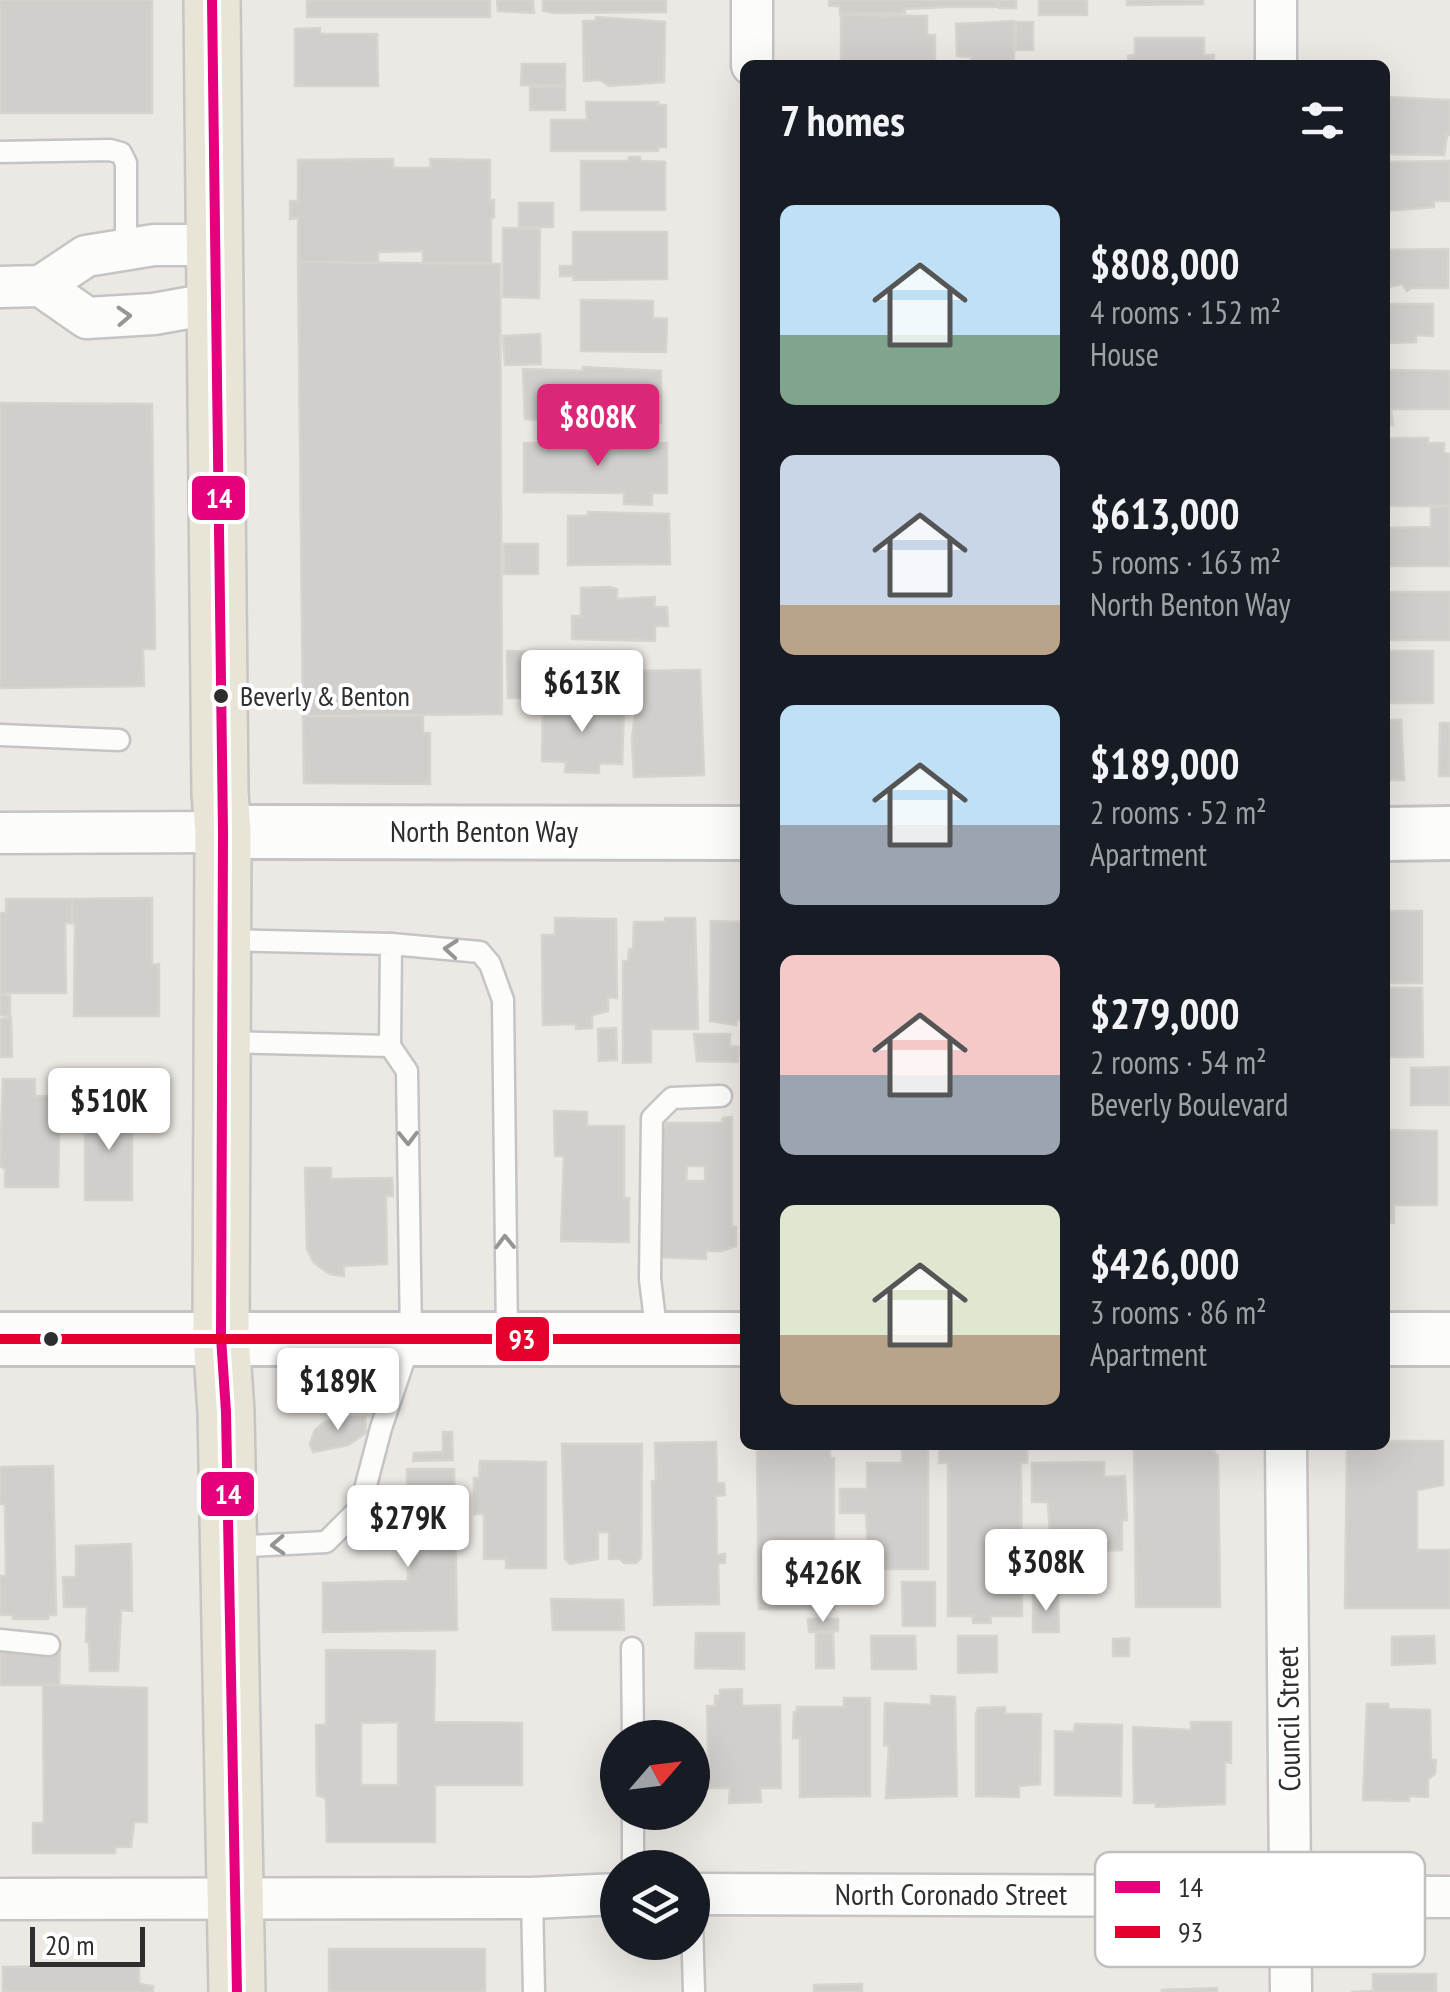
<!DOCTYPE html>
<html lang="en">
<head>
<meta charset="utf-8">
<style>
  :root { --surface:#171b24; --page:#242831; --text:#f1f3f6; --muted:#9ea1a6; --accent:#db2777 }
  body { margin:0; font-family:"PT Sans Narrow",sans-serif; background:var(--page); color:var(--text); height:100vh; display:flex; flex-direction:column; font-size:38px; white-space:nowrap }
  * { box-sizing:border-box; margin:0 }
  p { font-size:32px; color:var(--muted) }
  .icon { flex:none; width:55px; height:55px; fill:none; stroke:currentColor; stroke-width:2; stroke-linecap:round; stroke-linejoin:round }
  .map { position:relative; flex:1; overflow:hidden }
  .side { position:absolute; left:740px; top:60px; width:650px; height:1390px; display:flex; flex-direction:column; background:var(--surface); border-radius:15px; box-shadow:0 10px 40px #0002 }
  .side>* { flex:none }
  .needle { width:65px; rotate:62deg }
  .fabs { position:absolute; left:600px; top:1720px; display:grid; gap:20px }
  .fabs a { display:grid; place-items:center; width:110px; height:110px; border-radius:50%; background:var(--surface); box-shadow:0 10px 40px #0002; font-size:50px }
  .scale { position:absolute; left:30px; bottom:25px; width:115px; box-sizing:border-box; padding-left:10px; border:5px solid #2e2e2e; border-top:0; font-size:28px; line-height:35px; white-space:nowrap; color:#2e2e2e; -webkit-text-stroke:8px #fff; paint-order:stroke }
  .price { position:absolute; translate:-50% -85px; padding:0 22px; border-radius:10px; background:#fff; color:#222; font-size:32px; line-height:65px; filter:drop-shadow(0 2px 5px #0008) }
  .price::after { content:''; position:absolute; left:50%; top:60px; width:30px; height:22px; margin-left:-15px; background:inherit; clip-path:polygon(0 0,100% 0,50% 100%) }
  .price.on { background:var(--accent); color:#fff }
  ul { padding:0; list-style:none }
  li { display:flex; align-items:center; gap:30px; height:250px; padding:0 40px }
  li span { display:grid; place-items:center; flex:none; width:280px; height:200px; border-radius:15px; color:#555 }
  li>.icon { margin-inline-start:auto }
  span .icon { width:120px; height:120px; fill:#fffc; stroke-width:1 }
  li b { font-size:42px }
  h2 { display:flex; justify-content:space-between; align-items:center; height:120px; padding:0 40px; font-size:42px }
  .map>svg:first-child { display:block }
  .building { fill:#d1cecb; stroke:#d7d4d0; stroke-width:2.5; fill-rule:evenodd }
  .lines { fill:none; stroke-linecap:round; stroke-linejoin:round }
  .service-casing { stroke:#c5c4c5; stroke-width:25 }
  .minor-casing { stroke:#c5c4c5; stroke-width:45 }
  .tertiary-casing { stroke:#c5c4c5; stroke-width:58 }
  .primary-casing { stroke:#c6c5c4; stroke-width:60 }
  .service { stroke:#fcfcfb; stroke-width:20 }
  .minor { stroke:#fcfcfb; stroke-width:40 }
  .tertiary { stroke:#fcfcfb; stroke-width:52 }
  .primary { stroke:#e8e4d6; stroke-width:55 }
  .bus-1-casing { stroke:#fff; stroke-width:18 }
  .bus-2-casing { stroke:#fff; stroke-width:18 }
  .bus-1 { stroke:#e5007d; stroke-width:10 }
  .bus-2 { stroke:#e4002b; stroke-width:10 }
  .oneway { stroke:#959594 }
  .bus-dot { fill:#2e2e2e; stroke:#fff; stroke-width:4 }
  .labels { text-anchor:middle; stroke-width:8; stroke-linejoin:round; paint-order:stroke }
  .bus-label { font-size:28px; fill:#2e2e2e; stroke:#fff; text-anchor:start }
  .street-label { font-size:30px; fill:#2e2e2e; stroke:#fff }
  .key { fill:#fff; stroke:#c0c0c0; stroke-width:2.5 }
  .key-label { font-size:28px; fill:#2e2e2e }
  .line-badge { stroke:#fff; stroke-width:4 }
  .badge-label { font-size:28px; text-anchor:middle; font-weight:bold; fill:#fff }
</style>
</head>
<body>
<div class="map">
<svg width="1450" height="1992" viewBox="0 0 1450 1992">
  <rect width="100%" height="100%" fill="#ece8e4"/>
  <g class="building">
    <rect x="0" y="0" width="152" height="113"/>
    <rect x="307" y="0" width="183" height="17"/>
    <path d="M497 0H533L534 13 498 11Z"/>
    <path d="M543 0H666V12L555 13 543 11Z"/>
    <path d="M829 0H997V7H945L904 9 905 13 840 14V6H829Z"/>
    <rect x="999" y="0" width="17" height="8"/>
    <rect x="1039" y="0" width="48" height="15"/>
    <path d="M1127 0H1203V4L1127 5Z"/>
    <path d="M841 15 927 16V35H935V63L841 64Z"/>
    <path d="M596 17 665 22 664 82 609 86 601 80 584 81 583 21H596Z"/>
    <path d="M1014 21V65H971V57L957 56 956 24Z"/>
    <rect x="1016" y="22" width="17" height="28"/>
    <path d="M320 28V34H377L378 86H295V29Z"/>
    <path d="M1135 38H1204V55H1214V65H1128V56L1135 55Z"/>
    <path d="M522 64H565V86L521 85Z"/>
    <path d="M565 86V110H530V87Z"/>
    <path d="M1385 97 1450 100V135H1447L1444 155 1385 154Z"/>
    <path d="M586 102H658V105H666V147H658V151H551V120H587Z"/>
    <path d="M629 157H640V161L665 162V210H581V161H629Z"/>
    <path d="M393 159V168H431L430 159 490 160V201L494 200V217L491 218V263H423V251L378 252V263L298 262V218L290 219V201H298V160Z"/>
    <path d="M1450 161V201H1434V207L1385 211V162Z"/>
    <rect x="519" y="203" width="34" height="24"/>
    <path d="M503 228 540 229 539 298 503 297Z"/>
    <path d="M573 232H667V279L573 280 574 276H560V266H573Z"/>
    <path d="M1448 249V288H1411L1407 291 1402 284 1385 288V250Z"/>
    <path d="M298 262 500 264 502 714 303 716Z"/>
    <path d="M581 300 653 301V318L667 319 666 352 581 351Z"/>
    <path d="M1385 304H1433V336L1416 335V342L1388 343 1385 349Z"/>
    <path d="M540 334 541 364 505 365 503 336Z"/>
    <path d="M583 367 661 371V423L653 422V436L629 435V424L525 419 523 369 583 371Z"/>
    <path d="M1385 370 1450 371V409H1391L1393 425H1385Z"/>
    <path d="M0 403 152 404 155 649H143L144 686 0 688Z"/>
    <path d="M1385 438H1428V443H1444V453L1450 454V506H1388L1389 497H1385Z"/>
    <path d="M524 443H667V493H652V505L624 504V493L524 492Z"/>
    <path d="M1449 506 1450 566H1385V528L1431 527V507Z"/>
    <path d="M588 512 669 514 670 564 568 565V516H588Z"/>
    <rect x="504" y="544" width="34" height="30"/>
    <path d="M609 587 617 589V599L655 597 654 607H667L668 626H655V641L572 639V616H581V588Z"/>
    <rect x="1385" y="592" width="65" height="48"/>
    <path d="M507 651 543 652V698H508Z"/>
    <rect x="1385" y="651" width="48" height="52"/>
    <path d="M700 670 704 775 634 777 632 739 637 697 630 696 629 671Z"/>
    <path d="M549 699 582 700V705L624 706 622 764 599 763V773L565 772 566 762 542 761 543 705H549Z"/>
    <path d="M303 716H423V733H430V784L304 783Z"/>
    <path d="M1385 720H1401L1404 780H1385Z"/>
    <path d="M1440 723H1450V776H1439Z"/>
    <path d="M152 898V965L159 964V1016H74L75 923H72V899Z"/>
    <path d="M6 899H72V923H65L66 993H0V913H6Z"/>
    <rect x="1385" y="911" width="37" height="72"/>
    <path d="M555 918 616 919 617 998 608 997V1011L592 1015V1028L576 1029V1024L543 1025 542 935H555Z"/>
    <path d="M665 918H695L698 1029H651V1062L623 1063V961H628L629 949H633L634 922H665Z"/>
    <path d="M711 921 745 922V1020H737L736 1025 710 1021Z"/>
    <path d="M1386 988H1422L1423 1057H1386Z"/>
    <path d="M0 995 10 996V1016L0 1015Z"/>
    <path d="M11 1018 12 1057H0V1019Z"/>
    <path d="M616 1028 617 1060 599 1061 598 1029Z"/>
    <path d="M694 1034H730V1046L739 1047 738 1062 697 1061Z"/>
    <path d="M1449 1067V1105H1411V1068Z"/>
    <path d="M3 1079H35V1096H60L58 1187H5V1169L0 1166Z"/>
    <path d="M102 1099 125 1103V1115H132V1200H85V1116H92L91 1103H102Z"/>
    <path d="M554 1111 587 1112V1126H624V1198H629V1242L561 1241 564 1156H555Z"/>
    <path d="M732 1117V1227H736V1246L722 1251H706V1259L654 1257 656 1128H666V1123H722L723 1118ZM687 1166H705V1181H686Z"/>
    <path d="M1385 1130 1437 1131V1205H1394V1223H1385Z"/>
    <path d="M305 1168H331V1179L392 1178 393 1196H386L387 1264 344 1266V1276L330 1274 314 1263 307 1249Z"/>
    <path d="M340 1417H365L366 1433 348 1445 313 1452 310 1444 315 1430 324 1422Z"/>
    <path d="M443 1432H452L453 1460 413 1461 414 1453 443 1452Z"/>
    <path d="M1385 1441H1443V1485L1417 1490V1550H1450V1608H1345L1347 1445H1385Z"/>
    <path d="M716 1442 717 1483H724L725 1495 716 1496 717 1555 725 1554V1563H718L719 1604 654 1605 652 1481H656L655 1443Z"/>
    <path d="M562 1444H642L641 1558 636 1563H624L620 1559H609V1532H598V1559L570 1564 565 1559Z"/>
    <path d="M759 1445H830V1458H834V1609H759L757 1452Z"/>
    <path d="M902 1445H928V1569H869L866 1513H840V1489H867V1463H902Z"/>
    <path d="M939 1445H1027V1463H1021L1022 1616H990L991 1623H973V1616H948V1463H939Z"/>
    <path d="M1209 1445 1218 1456 1220 1607H1136L1134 1446Z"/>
    <path d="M480 1461 546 1462V1568H506V1559H484V1514H474V1478H479Z"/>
    <path d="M1104 1462V1477L1125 1476 1127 1520H1122V1550L1093 1551V1545H1082L1083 1567H1052L1048 1502H1032V1463Z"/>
    <path d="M53 1466 56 1615H48V1619H13V1615H0V1576H6L5 1504H0V1467Z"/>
    <path d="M407 1469H454L457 1630 323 1632V1583L408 1581Z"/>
    <path d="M131 1544 132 1611 121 1610 118 1671H90L89 1642H86L87 1607H64L63 1577H76V1546Z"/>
    <path d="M902 1582H935V1626H903Z"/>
    <path d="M1033 1596H1058L1059 1632H1033Z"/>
    <path d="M551 1599 623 1600 624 1630H553Z"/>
    <path d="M808 1619H838V1631L809 1632Z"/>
    <path d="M833 1632 834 1668H816V1633Z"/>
    <path d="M696 1633H744V1669L695 1668Z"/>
    <path d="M871 1636H915L916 1669H872Z"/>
    <path d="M958 1636H997V1672L958 1673Z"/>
    <path d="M1434 1636 1435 1663 1392 1665V1637Z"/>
    <path d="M1129 1638V1656H1113V1639Z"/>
    <path d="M0 1649H60L59 1685H0Z"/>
    <path d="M326 1650 435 1651 434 1722 522 1723V1785H435V1842H327L326 1798 317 1795 316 1725H326ZM398 1722V1785H361V1723Z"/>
    <path d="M43 1685 147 1688V1822H134L131 1847H115V1853H33V1823H44Z"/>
    <path d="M742 1689V1706L780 1705 781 1788H760L761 1802 729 1803 730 1788H709L707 1706H715V1696H720V1690Z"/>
    <path d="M931 1696 955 1697 957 1796 886 1798 889 1746 884 1745 885 1703 931 1705Z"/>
    <path d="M844 1698H870V1796L800 1797V1738H793L794 1712H797V1707H844Z"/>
    <path d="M1367 1704H1388L1389 1709 1430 1710 1431 1760H1436L1435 1774 1428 1779V1797L1409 1796V1801L1363 1800Z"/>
    <path d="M1005 1707V1714H1041L1040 1784 1019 1786V1797L976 1796V1714L978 1708Z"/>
    <path d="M1191 1722H1231V1763L1225 1762V1804L1156 1807V1803H1134L1133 1727 1191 1730Z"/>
    <path d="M1075 1724 1122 1725 1121 1796 1055 1795V1731L1074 1732Z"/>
    <rect x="329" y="1949" width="156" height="43"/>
    <path d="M139 1965V1984L153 1986V1992H3V1967Z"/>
    <path d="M1373 1974H1436V1992H1351L1373 1991Z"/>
    <path d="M862 1984V1992H814V1985Z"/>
    <path d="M1217 1988V1992H1162V1990Z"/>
  </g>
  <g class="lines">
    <defs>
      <g id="service">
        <path d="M0 152 110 150 121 153 126 163V250"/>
        <path d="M0 735 119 740"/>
        <path d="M223 940 391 944 390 1046 225 1042"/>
        <path d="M391 944 480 952 490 964 503 1000 507 1337"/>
        <path d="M657 1337 650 1279 652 1118 672 1098 721 1096"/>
        <path d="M230 1547 326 1542 360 1508 381 1428 411 1339 407 1071 390 1046"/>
        <path d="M0 1640 49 1645"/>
        <path d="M632 1648 633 1738"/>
        <path d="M633 1868V1812"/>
        <path d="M532 1898 534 1992"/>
        <path d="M692 1920 694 1992"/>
      </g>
      <g id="minor">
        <path d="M752 0V65"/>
        <path d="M1276 65V0"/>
        <path d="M41 286 87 318 154 314 215 303"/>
        <path d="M0 287 41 286 86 256 154 245H213"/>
        <path d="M0 833 223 832"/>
        <path d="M1286 1445 1291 1992"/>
        <path d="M692 1894 1450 1897"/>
        <path d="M0 1899 532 1898 618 1894"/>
      </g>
      <g id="tertiary">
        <path d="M223 832 745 833"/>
        <path d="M1385 834 1450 833"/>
        <path d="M0 1339H745"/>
        <path d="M1385 1339H1450"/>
      </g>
      <path id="primary" d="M212 0 220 793 223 832 221 1337 226 1412 237 1992"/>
    </defs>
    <use href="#service" class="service-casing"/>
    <use href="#minor" class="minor-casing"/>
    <use href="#tertiary" class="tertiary-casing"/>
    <use href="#primary" class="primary-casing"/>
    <use href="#service" class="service"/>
    <use href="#minor" class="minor"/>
    <use href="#tertiary" class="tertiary"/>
    <use href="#primary" class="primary"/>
    <defs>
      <path id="bus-1" d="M212 0 223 832 221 1337 226 1412 237 1992"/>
      <path id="bus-2" d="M0 1339H745"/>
    </defs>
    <use href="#bus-1" class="bus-1-casing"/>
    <use href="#bus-2" class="bus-2-casing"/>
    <use href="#bus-1" class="bus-1"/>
    <use href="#bus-2" class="bus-2"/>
  </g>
  <defs><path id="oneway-chevron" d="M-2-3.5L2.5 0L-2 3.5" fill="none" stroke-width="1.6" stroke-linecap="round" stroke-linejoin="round" transform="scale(2.5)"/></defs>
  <g class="oneway">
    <use href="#oneway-chevron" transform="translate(124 316) rotate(-3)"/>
    <use href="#oneway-chevron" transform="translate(451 949) rotate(-175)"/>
    <use href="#oneway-chevron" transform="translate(408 1138) rotate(89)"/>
    <use href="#oneway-chevron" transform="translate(505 1242) rotate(-91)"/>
    <use href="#oneway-chevron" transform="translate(278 1545) rotate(177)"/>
  </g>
  <g class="bus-dot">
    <circle cx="221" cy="696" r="9"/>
    <circle cx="51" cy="1339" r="9"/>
  </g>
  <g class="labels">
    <g class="bus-label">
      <text x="240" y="706">Beverly &amp; Benton</text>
    </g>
    <g class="street-label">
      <text x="484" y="842">North Benton Way</text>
      <text transform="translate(1289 1719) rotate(-91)" y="10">Council Street</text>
      <text x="951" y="1905">North Coronado Street</text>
    </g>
  </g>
  <rect x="1095" y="1852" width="330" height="115" rx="15" class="key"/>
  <rect x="1115" y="1881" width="45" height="12" fill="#e5007d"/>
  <rect x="1115" y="1926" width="45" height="12" fill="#e4002b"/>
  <g class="key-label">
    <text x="1178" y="1897">14</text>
    <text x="1178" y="1942">93</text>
  </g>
  <g class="line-badge">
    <rect x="190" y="474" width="57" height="48" rx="10" fill="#e5007d"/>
    <rect x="494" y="1315" width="57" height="48" rx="10" fill="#e4002b"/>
    <rect x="199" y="1470" width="57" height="48" rx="10" fill="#e5007d"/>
  </g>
  <g class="badge-label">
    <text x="219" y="508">14</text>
    <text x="522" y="1349">93</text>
    <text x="228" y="1504">14</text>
  </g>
</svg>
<div class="fabs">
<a><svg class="needle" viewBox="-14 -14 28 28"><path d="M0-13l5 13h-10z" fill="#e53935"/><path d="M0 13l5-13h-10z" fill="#9ea1a6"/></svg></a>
<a><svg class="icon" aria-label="layers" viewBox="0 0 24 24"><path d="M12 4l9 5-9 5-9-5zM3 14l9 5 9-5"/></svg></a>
</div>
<div class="scale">20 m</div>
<b class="price on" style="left:598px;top:469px">$808K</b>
<b class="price" style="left:582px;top:735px">$613K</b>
<b class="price" style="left:109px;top:1153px">$510K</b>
<b class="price" style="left:338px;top:1433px">$189K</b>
<b class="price" style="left:408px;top:1570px">$279K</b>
<b class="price" style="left:1046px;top:1614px">$308K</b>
<b class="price" style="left:823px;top:1625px">$426K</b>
<section class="side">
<h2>7 homes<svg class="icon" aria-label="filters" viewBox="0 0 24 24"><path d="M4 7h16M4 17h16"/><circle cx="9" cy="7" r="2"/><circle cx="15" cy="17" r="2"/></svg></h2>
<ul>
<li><span style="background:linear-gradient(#bfe0f5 65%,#7fa58c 0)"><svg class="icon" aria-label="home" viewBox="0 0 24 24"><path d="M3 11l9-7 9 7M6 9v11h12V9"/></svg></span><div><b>$808,000</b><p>4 rooms · 152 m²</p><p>House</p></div></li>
<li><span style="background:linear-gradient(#c9d6e8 75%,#b9a48a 0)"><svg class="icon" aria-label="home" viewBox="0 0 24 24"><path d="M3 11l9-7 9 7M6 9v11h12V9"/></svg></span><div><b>$613,000</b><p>5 rooms · 163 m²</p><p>North Benton Way</p></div></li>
<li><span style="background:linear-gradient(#bfe0f5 60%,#9aa5b1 0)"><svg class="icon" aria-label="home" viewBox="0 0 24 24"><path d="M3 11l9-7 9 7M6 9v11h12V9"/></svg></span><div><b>$189,000</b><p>2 rooms · 52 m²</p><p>Apartment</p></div></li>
<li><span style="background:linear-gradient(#f6c9c9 60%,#9aa5b1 0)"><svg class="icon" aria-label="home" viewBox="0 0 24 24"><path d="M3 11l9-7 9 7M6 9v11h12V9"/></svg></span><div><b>$279,000</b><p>2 rooms · 54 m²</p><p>Beverly Boulevard</p></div></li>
<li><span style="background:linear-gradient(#dfe7d0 65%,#b9a48a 0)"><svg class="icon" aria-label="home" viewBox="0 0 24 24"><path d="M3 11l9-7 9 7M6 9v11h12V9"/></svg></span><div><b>$426,000</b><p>3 rooms · 86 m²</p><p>Apartment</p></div></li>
</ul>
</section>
</div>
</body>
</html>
